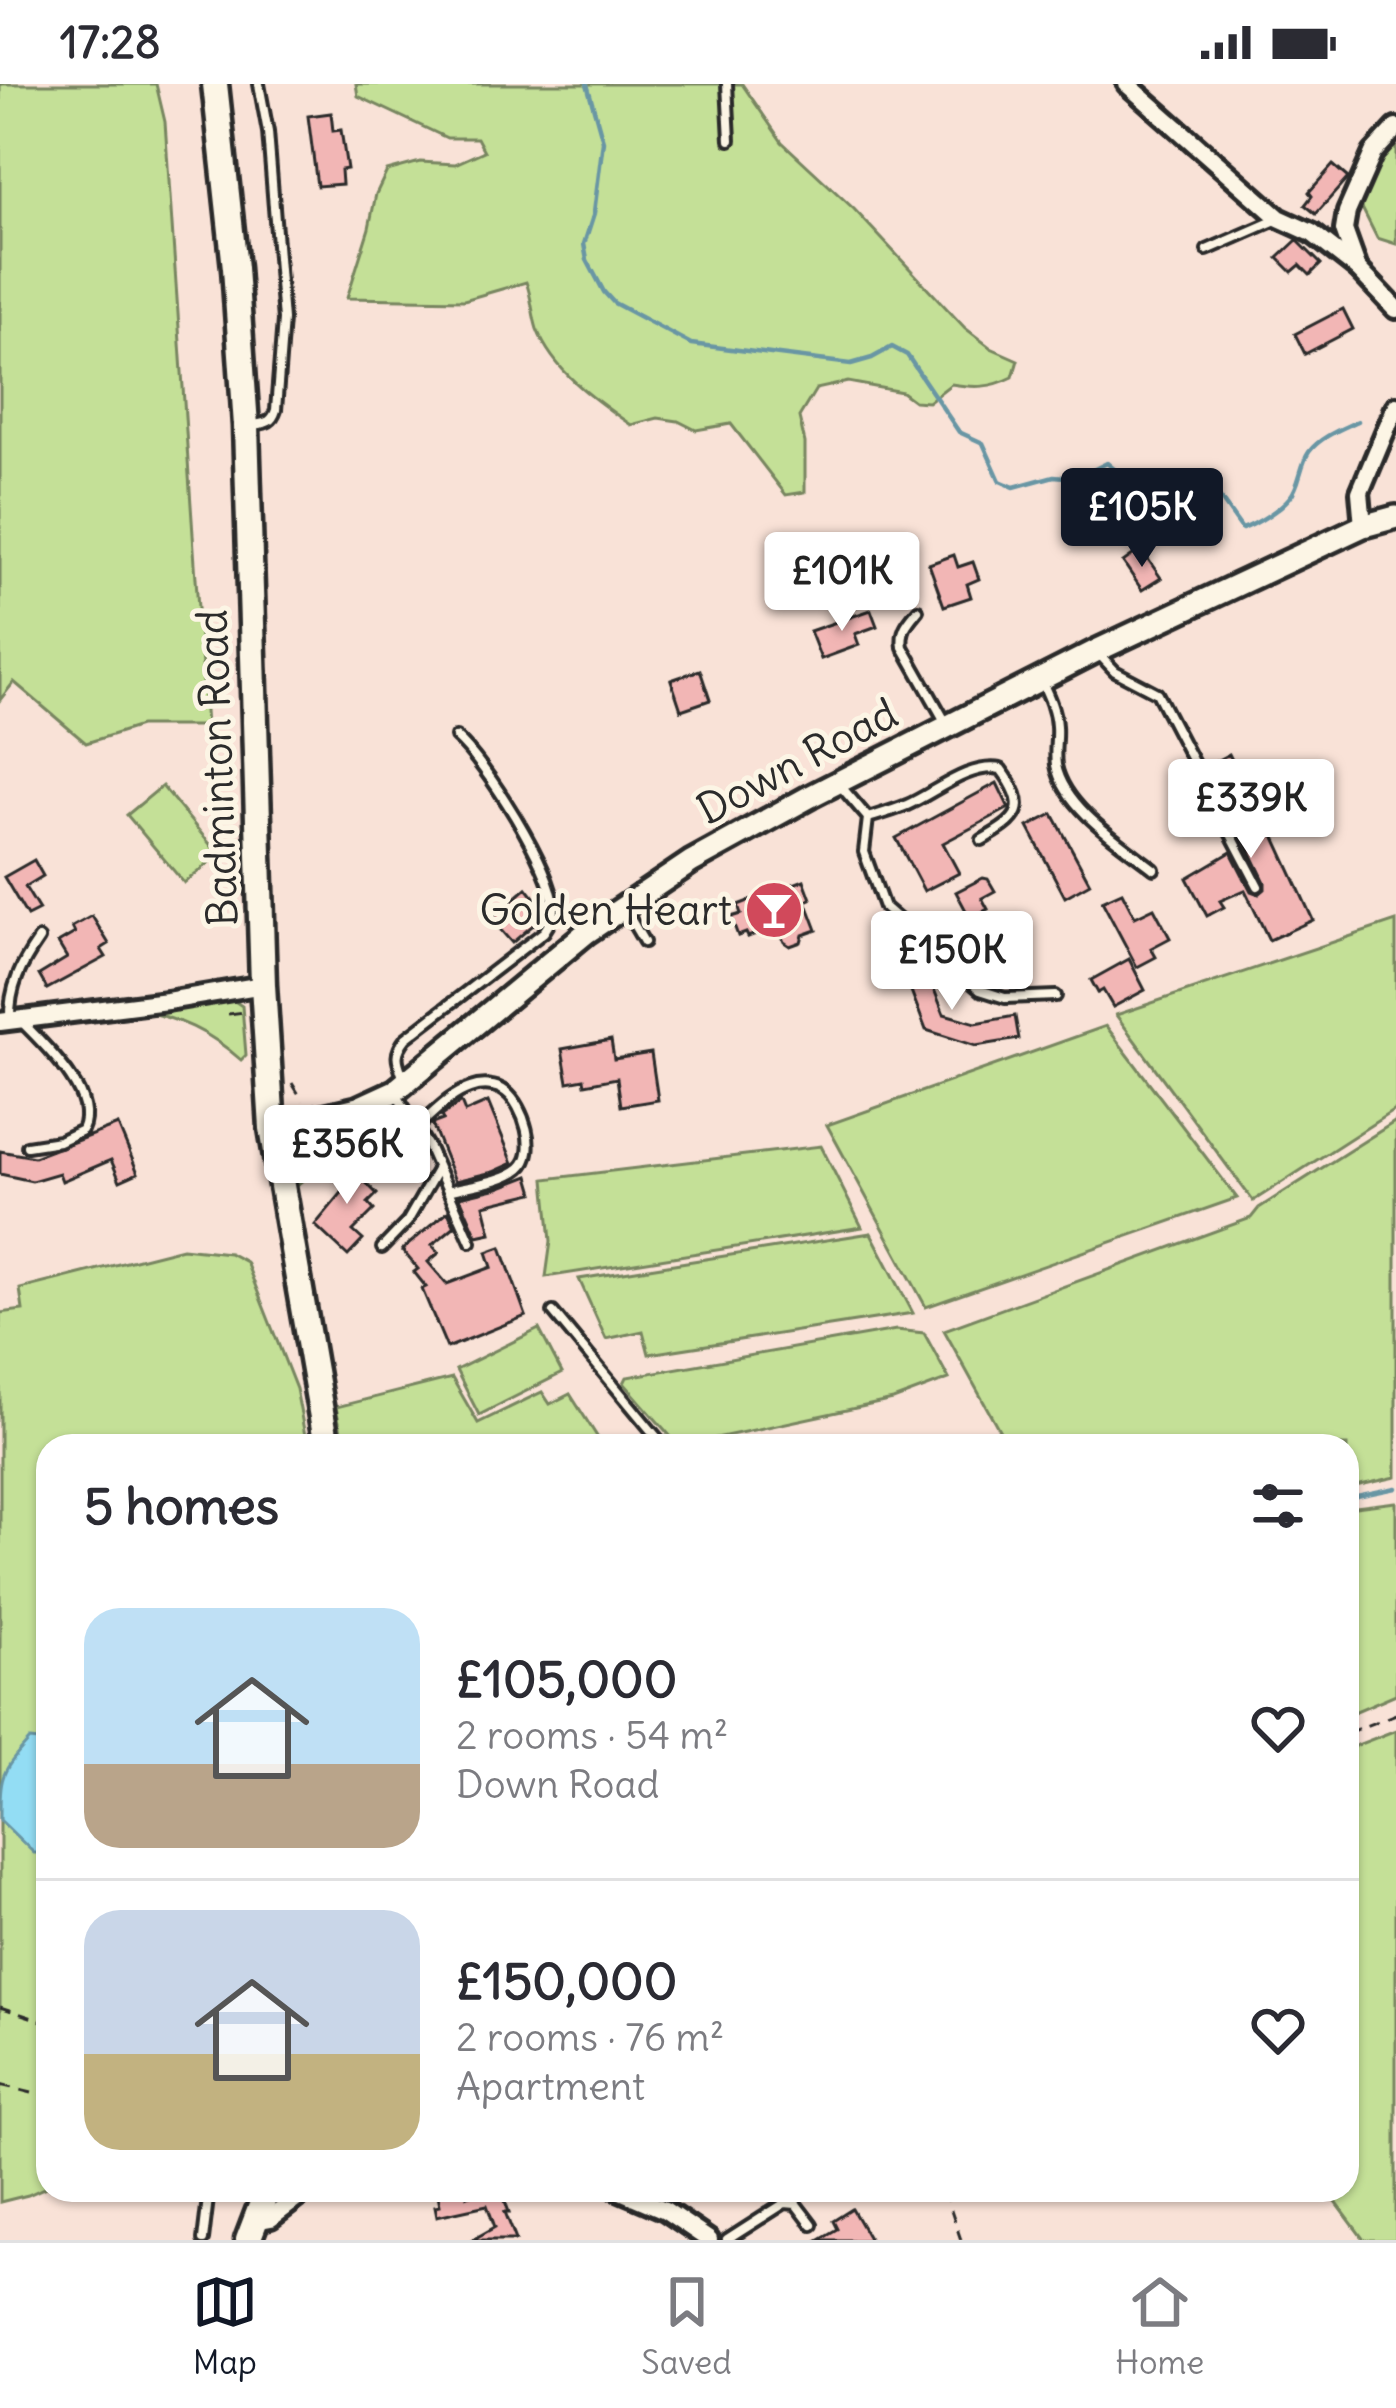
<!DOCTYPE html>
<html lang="en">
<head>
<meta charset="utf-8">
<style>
  :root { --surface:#fff; --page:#f2f2f3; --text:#2b2b33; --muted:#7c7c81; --line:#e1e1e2; --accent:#111827 }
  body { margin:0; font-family:Delius,sans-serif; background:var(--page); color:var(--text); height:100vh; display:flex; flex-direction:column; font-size:45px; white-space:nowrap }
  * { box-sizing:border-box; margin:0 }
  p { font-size:39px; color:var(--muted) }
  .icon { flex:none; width:66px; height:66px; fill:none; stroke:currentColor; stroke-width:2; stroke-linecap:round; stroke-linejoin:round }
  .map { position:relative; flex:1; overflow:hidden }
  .details { position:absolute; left:36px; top:1350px; width:1323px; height:768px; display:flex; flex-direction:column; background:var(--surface); border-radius:36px; box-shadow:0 3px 9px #0004 }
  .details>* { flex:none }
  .price { position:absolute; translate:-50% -102px; padding:0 27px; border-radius:12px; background:#fff; color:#222; font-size:39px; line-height:78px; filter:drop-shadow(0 3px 6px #0008) }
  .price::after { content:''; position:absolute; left:50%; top:72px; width:36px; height:27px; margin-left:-18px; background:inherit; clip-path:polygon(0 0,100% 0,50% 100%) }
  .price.active { background:var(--accent); color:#fff }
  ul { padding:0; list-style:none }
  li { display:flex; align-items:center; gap:36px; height:300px; padding:0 48px }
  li+li { border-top:3px solid var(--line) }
  li span { display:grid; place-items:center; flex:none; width:336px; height:240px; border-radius:36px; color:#555 }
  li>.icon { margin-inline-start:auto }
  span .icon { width:144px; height:144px; fill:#fffc; stroke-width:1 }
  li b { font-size:51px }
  h2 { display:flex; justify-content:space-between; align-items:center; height:144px; padding:0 48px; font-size:51px }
  .status { display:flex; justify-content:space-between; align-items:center; height:84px; padding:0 60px; background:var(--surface); direction:ltr }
  .status svg { height:33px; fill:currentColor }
  .menu { display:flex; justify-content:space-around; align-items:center; height:168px; border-top:3px solid var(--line); background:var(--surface); font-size:33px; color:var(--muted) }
  .menu a { display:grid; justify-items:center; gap:6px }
  .menu .active { color:var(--accent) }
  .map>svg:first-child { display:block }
  .green { fill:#c4e097; stroke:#788661; stroke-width:3 }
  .water { fill:#93ddf4; stroke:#6996a4; stroke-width:3 }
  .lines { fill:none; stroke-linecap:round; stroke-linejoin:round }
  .stream { stroke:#6996a4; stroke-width:4.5 }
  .building { fill:#f2b6b5; stroke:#2b2b2b; stroke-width:3 }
  .lane-casing { stroke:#2b2b2b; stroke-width:16 }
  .street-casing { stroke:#2b2b2b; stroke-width:26 }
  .secondary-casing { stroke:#2b2b2b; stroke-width:30 }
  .primary-casing { stroke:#2b2b2b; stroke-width:33 }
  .path { stroke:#2b2b2b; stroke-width:3; stroke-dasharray:12 9; stroke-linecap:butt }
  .lane { stroke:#fcf5e5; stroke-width:8 }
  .street { stroke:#fcf5e5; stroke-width:16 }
  .secondary { stroke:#fcf5e5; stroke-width:21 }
  .primary { stroke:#fcf5e5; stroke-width:24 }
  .labels { text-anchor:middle; stroke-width:10; stroke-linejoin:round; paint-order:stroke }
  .street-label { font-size:42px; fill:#2b2b2b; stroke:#fcf5e5 }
  .poi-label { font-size:42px; fill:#2b2b2b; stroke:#fcf5e5; text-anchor:end }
</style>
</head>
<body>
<div class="status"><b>17:28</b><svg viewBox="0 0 49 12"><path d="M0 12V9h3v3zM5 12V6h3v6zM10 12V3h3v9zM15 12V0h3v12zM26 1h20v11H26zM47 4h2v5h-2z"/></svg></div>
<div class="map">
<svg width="1396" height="2156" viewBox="0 0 1396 2156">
  <rect width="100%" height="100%" fill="#f9e2d7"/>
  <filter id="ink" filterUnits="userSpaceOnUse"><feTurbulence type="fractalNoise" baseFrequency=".00833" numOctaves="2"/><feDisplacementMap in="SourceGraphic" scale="24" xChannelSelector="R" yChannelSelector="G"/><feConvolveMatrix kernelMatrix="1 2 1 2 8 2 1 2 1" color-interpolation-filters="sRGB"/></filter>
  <g filter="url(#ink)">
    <g class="green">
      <path d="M0 0H156L165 38 206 642H140L86 659 14 598 0 616Z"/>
      <path d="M356 0H742L782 58 854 125 965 244 991 264 1018 276 1013 293C991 304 975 304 951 300L928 318 914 317 902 308 848 298 816 305 799 333 805 359V408L786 411 731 340 696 346 678 337 658 334 631 341C595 316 553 287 537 245 532 230 532 213 526 198L464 216 347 214 369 144 376 110 387 87 420 78 455 80 484 67 477 54H447L358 12Z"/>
      <path d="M1396 60V160L1377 154 1361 122 1376 84Z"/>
      <path d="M162 702 219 771 184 799 127 731Z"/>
      <path d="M1396 837V1025L1253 1117 1116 931Z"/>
      <path d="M227 912 242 922 246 971 241 976C207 946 181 935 137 926Z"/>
      <path d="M1106 942 1237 1114 926 1223 827 1041Z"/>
      <path d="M388 1021 386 1026 291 1106 287 1071 296 1054Z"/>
      <path d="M1396 1037V1393L1347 1404V1362H1008L944 1246 1251 1134 1259 1124Z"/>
      <path d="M821 1062 862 1143 546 1193 551 1157 545 1095Z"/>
      <path d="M871 1149 913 1229 649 1270 643 1247 606 1255 579 1195Z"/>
      <path d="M182 1164 229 1169 246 1178 296 1305 307 1362H48V2102L28 2111 0 2118V1229L23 1226 20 1205Z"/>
      <path d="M539 1245 562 1289 479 1331 456 1286Z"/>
      <path d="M896 1246 924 1249 949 1295 893 1316 679 1362 624 1299 627 1293Z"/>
      <path d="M452 1294 478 1339 542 1308 550 1320 570 1310 603 1362H344L336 1323Z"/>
      <path d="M1396 1418V1610L1347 1631V1424Z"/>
      <path d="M1396 1646V2156H1364L1327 2106H1347V1665Z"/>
    </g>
    <path class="water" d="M30 1656 48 1658V1769H34L0 1736C0 1691 0 1689 30 1656Z"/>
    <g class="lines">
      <g class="stream">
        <path d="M587 0 603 57 594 129 584 160 587 176 604 208 614 219 691 260 851 280 872 274 892 263 907 271 959 348 983 359 1000 397 1014 403 1054 392 1077 394 1107 379 1136 404 1163 408 1204 403 1215 407 1242 445C1257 440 1280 425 1290 413 1300 402 1300 381 1309 368 1320 353 1341 345 1358 337"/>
        <path d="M1347 1414 1396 1404"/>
      </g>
    </g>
    <g class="building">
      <path d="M331 29 333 47 341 46 347 85 341 86 342 100 317 102 308 32Z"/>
      <path d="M1333 81 1348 94 1316 130 1305 121 1312 112 1309 108Z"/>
      <path d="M1297 156 1321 180 1310 191 1300 181 1292 188 1278 174Z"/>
      <path d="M1343 225 1353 245 1305 270 1295 250Z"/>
      <path d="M894 464 909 492 878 508 871 518 841 493 858 472 867 478Z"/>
      <path d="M1141 465 1161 494 1142 506 1123 478Z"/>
      <path d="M954 471 958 483 973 478 979 495 967 500 971 513 944 522 929 480Z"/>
      <path d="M871 526 877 542 855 550 859 561 821 575 810 547Z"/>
      <path d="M700 586 710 616 681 626 671 596Z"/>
      <path d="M1229 670 1246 704 1251 701 1313 836 1269 856 1245 806 1220 817 1224 823 1207 832 1187 794 1231 768 1251 807 1259 810 1265 805V798L1223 711 1220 712 1205 683Z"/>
      <path d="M997 699 1009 724 943 759 959 789 924 807 896 754Z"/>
      <path d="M1053 730 1090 799 1065 813 1028 743Z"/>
      <path d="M34 776 43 792 25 803 39 826 27 832 4 793Z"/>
      <path d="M983 794 988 795 995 807 982 814 988 825 970 834 956 808Z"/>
      <path d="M804 796 811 815 806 817 817 846 803 851 801 858 790 862 784 858 777 842 748 853 746 849 738 852 731 833 741 830 738 821Z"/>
      <path d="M527 804 545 827 544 832 512 859 491 835Z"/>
      <path d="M1122 808 1135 833 1154 824 1170 854 1151 864 1156 873 1137 883 1102 817Z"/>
      <path d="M92 832 109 860 101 865 106 873 47 905 39 891 67 874 58 859 75 849 72 843Z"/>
      <path d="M910 865 922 896 929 893 944 930 976 939 1015 932 1019 955 976 962 926 946 897 870Z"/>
      <path d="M1129 875 1145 906 1113 923 1103 906 1098 909 1091 896Z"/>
      <path d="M611 956 614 975 651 969 658 1016 621 1022 617 994 585 1000 584 995 568 998 562 965Z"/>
      <path d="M461 1018 465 1028 488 1018 513 1079 493 1088 455 1097 432 1040 443 1036 441 1032Z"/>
      <path d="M118 1041 138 1089 120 1097 111 1076 62 1097 59 1089 32 1097 0 1090V1067L34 1073Z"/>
      <path d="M330 1062 337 1069 345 1063 352 1077 347 1079 377 1110 368 1119 374 1126 353 1147 363 1156 348 1172 315 1141 345 1105Z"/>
      <path d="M529 1092 534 1109 484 1121 491 1149 477 1152 460 1113 498 1104Z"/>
      <path d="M448 1127 455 1142 432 1161 439 1169 428 1178 447 1200 492 1183 487 1168 501 1163 526 1232 447 1264 422 1205 426 1203 414 1188 418 1185 402 1166Z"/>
      <path d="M437 2106H466L467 2112 485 2106H501L509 2128H505L516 2156H472L495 2143 487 2121 437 2132 435 2122 440 2121Z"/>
      <path d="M852 2125 870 2156H818L837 2145 833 2137Z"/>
    </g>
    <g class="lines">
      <defs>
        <g id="lane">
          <path d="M727 0 730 56"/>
          <path d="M1207 166 1278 135"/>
          <path d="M253 341C266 339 272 339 276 326L283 236 268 48 259 0"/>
          <path d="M918 526C908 538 900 546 903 563L946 639"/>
          <path d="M1097 568 1115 587 1157 609 1258 802"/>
          <path d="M1041 596C1048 611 1055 625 1056 642 1057 655 1054 668 1056 681 1064 724 1122 760 1154 785"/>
          <path d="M838 699 868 734 864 768 884 823 980 906 1005 914 1056 912"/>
          <path d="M868 734C881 730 895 726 907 721 935 709 968 679 1001 685 1031 725 1019 735 982 756"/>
          <path d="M624 824 644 858"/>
          <path d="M954 883 984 848"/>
          <path d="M10 936C9 903 21 881 39 855"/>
          <path d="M20 936C43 960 99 1010 82 1046L59 1057 27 1062"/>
          <path d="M405 998C398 978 392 972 406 954L544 848C549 840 555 832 554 822 551 783 486 679 456 653"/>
          <path d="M395 1008 429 1064 471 1158"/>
          <path d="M417 1043C433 1030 449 1011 470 1004 481 1000 496 1000 506 1008 523 1021 539 1068 520 1084 503 1098 470 1101 448 1107"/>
          <path d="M382 1164 407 1138 437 1086"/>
          <path d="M553 1228 664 1362"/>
          <path d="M203 2156 209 2106"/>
          <path d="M727 2156 785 2119 796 2120 812 2141"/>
        </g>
        <g id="street">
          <path d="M1127 0 1279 134 1312 149 1358 185"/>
          <path d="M1396 44 1373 69 1347 128 1344 146 1358 185 1396 225"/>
          <path d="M1363 442 1360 408 1396 322"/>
          <path d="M0 938 167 917 263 901"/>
          <path d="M618 2106 665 2126 709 2156"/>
          <path d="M255 2137 271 2134 308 2106"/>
        </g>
        <path id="secondary" d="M272 1044 358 1024 395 1007 587 848 691 778 811 712 1096 567 1363 442 1396 433"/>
        <g id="primary">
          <path d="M215 0 235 184 246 342 263 901 272 1044 327 1362"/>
          <path d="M248 2156 267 2106"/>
        </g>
      </defs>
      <use href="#lane" class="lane-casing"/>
      <use href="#street" class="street-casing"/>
      <use href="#secondary" class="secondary-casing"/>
      <use href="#primary" class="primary-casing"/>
      <g class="path">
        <path d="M228 930 245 928"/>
        <path d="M292 999 303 1017"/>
        <path d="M323 1053 342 1060"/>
        <path d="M302 1089 314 1053"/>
        <path d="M302 1096 363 1044"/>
        <path d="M1347 1649 1396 1630"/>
        <path d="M0 1923 48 1939"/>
        <path d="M0 2001 48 2013"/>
        <path d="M944 2106 961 2156"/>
        <path d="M221 2109 238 2115 242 2106"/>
      </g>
      <use href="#lane" class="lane"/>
      <use href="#street" class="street"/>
      <use href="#secondary" class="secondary"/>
      <use href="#primary" class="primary"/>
    </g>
  </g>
  <defs>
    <symbol id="bar-disc" viewBox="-11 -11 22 22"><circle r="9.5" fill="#d1495b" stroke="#fcf5e5"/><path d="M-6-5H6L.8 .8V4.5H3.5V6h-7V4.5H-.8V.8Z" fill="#fff"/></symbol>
  </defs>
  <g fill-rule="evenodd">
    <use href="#bar-disc" x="741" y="793" width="66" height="66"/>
  </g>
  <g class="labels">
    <g class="street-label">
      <text transform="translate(797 677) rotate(-28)" y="15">Down Road</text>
      <text transform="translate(217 684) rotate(-92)" y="15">Badminton Road</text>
    </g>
    <g class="poi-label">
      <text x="732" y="841">Golden Heart</text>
    </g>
  </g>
</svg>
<b class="price active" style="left:1142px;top:486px">£105K</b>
<b class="price" style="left:842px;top:550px">£101K</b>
<b class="price" style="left:1251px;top:777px">£339K</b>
<b class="price" style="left:952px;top:929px">£150K</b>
<b class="price" style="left:347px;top:1123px">£356K</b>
<section class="details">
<h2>5 homes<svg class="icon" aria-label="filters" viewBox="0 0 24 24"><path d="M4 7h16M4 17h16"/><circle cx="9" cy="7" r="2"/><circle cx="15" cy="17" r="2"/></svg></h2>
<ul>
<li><span style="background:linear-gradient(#bfe0f5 65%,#b9a48a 0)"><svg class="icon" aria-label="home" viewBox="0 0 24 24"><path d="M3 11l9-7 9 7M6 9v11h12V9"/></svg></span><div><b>£105,000</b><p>2 rooms · 54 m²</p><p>Down Road</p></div><svg class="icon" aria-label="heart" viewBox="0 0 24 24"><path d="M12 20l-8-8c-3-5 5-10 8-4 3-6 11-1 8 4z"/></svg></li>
<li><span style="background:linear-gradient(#c9d6e8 60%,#c2b280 0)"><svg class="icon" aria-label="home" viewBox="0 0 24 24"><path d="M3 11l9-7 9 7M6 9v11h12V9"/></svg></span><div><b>£150,000</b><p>2 rooms · 76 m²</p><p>Apartment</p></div><svg class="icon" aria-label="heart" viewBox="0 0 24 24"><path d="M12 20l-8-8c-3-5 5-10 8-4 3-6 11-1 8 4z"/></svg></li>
</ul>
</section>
</div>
<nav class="menu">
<a class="active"><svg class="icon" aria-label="map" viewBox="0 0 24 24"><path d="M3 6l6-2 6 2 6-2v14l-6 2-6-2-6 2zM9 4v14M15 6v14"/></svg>Map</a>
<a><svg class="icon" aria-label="saved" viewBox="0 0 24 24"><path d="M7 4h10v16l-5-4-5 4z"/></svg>Saved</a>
<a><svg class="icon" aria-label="home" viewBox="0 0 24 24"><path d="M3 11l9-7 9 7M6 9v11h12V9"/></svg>Home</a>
</nav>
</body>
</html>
